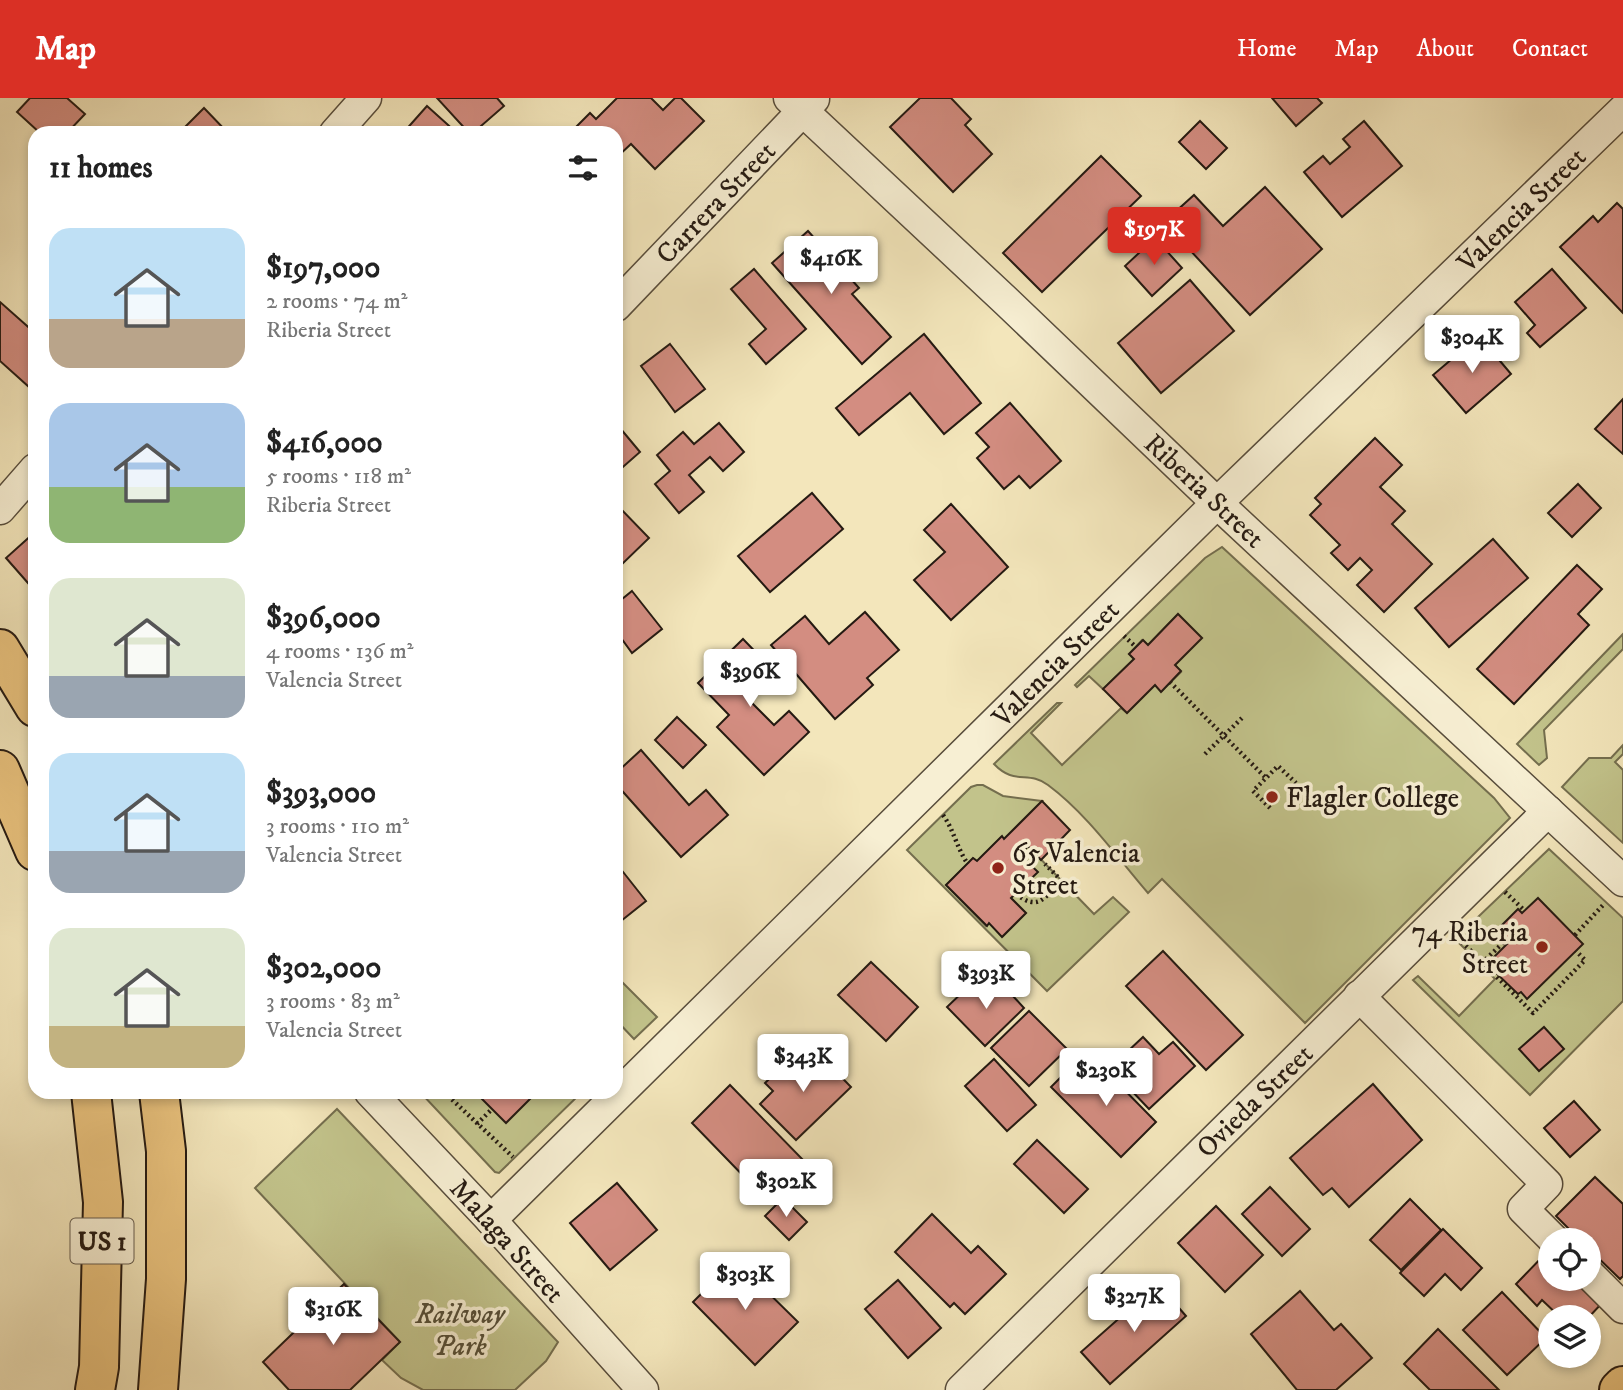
<!DOCTYPE html>
<html lang="en">
<head>
<meta charset="utf-8">
<style>
  :root { --surface:#fff; --page:#f2f2f2; --text:#222; --muted:#767676; --accent:#d93025 }
  body { margin:0; font-family:"IM FELL DW Pica",serif; background:var(--page); color:var(--text); height:100vh; display:flex; flex-direction:column; font-size:26px; white-space:nowrap }
  * { box-sizing:border-box; margin:0 }
  p { font-size:23px; color:var(--muted) }
  .icon { flex:none; width:38px; height:38px; fill:none; stroke:currentColor; stroke-width:2; stroke-linecap:round; stroke-linejoin:round }
  .map { position:relative; flex:1; overflow:hidden }
  .drawer { position:absolute; left:28px; top:28px; width:595px; height:973px; display:flex; flex-direction:column; background:var(--surface); border-radius:21px; box-shadow:0 4px 10px #0003 }
  .drawer>* { flex:none }
  .buttons { position:absolute; left:1538px; top:1130px; display:grid; gap:14px }
  .buttons a { display:grid; place-items:center; width:63px; height:63px; border-radius:50%; background:var(--surface); box-shadow:0 4px 10px #0003; font-size:35px }
  .price { position:absolute; translate:-50% -60px; padding:0 16px; border-radius:7px; background:#fff; color:#222; font-size:23px; line-height:46px; filter:drop-shadow(0 2px 4px #0008) }
  .price::after { content:''; position:absolute; left:50%; top:42px; width:21px; height:16px; margin-left:-10px; background:inherit; clip-path:polygon(0 0,100% 0,50% 100%) }
  .price.current { background:var(--accent); color:#fff }
  ul { padding:0; list-style:none }
  li { display:flex; align-items:center; gap:21px; height:175px; padding:0 21px }
  li span { display:grid; place-items:center; flex:none; width:196px; height:140px; border-radius:21px; color:#555 }
  li>.icon { margin-inline-start:auto }
  span .icon { width:84px; height:84px; fill:#fffc; stroke-width:1 }
  li b { font-size:30px }
  h2 { display:flex; justify-content:space-between; align-items:center; height:84px; padding:0 21px; font-size:30px }
  header { display:flex; align-items:center; gap:42px; box-sizing:border-box; height:98px; padding:0 35px; background:var(--accent); color:#fff }
  header strong { font-size:33px }
  nav { display:flex; gap:38px; margin-inline-start:auto; font-size:24px }
  .map>svg:first-child { display:block }
  .green { fill:#c2c38b; stroke:#746e4e; stroke-width:2 }
  .building { fill:#d38d81; stroke:#251a12; stroke-width:2 }
  .lines { fill:none; stroke-linecap:round; stroke-linejoin:round }
  .minor-casing { stroke:#584d3c; stroke-width:33 }
  .major-casing { stroke:#251a12; stroke-width:42 }
  .highway-casing { stroke:#251a12; stroke-width:42 }
  .path { stroke:#251a12; stroke-width:4.5; stroke-dasharray:2 3.5; stroke-linecap:butt }
  .minor { stroke:#f7efd3; stroke-width:30 }
  .major { stroke:#eac37e; stroke-width:38 }
  .highway { stroke:#eac37e; stroke-width:38 }
  .poi-dot { fill:#8f2418; stroke:#f7efd3; stroke-width:2.5 }
  .labels { text-anchor:middle; stroke-width:7; stroke-linejoin:round; paint-order:stroke }
  .shield { fill:#f7efd3; stroke:#645a4c; stroke-width:2 }
  .shield-label { font-size:26px; font-weight:bold; fill:#251a12 }
  .street-label { font-size:28px; fill:#251a12; stroke:#f7efd3 }
  .poi-label { font-size:28px; fill:#251a12; stroke:#f7efd3; text-anchor:start }
  .park-label { font-size:28px; font-style:italic; fill:#544d36; stroke:#f7efd3 }
</style>
</head>
<body>
<header>
<strong>Map</strong>
<nav><a>Home</a><a>Map</a><a>About</a><a>Contact</a></nav>
</header>
<div class="map">
<svg width="1623" height="1292" viewBox="0 0 1623 1292">
  <rect width="100%" height="100%" fill="#f3e6bb"/>
  <filter id="stains"><feTurbulence type="fractalNoise" baseFrequency=".00286" numOctaves="4"/><feColorMatrix values="0 0 0 0 .2 0 0 0 0 .09 0 0 0 0 .02 0 0 0 .5 -.17"/></filter>
  <radialGradient id="worn" r=".72"><stop offset=".6" stop-color="#630" stop-opacity="0"/><stop offset="1" stop-color="#630" stop-opacity=".3"/></radialGradient>
  <g class="green">
    <path d="M1222 449 1494 700 1510 720 1305 925 1162 781 1148 795C1117 759 1087 716 1048 687 1028 672 1015 688 994 666L1057 605H1061L1031 635 1062 667 1121 610 1127 615 1155 587 1162 593 1181 574 1175 567 1202 540 1178 516 1148 547 1142 542 1129 556 1134 561 1103 591 1089 578 1077 589 1075 587 1205 460Z"/>
    <path d="M1623 536V551L1544 632 1547 660 1539 667 1517 646Z"/>
    <path d="M1623 647V656L1615 664 1623 672V745L1562 689 1589 660H1611Z"/>
    <path d="M977 687H983L1003 698 1042 703 1004 741 1001 739 977 763 973 760 946 787 986 828 989 825 1003 838 1026 815 1011 800 1037 774 1020 757 1028 748 1094 816 1113 799 1129 814 1047 893 907 752 971 689Z"/>
    <path d="M1549 751 1623 820V903L1530 997 1413 882 1418 878 1459 918 1495 881 1455 841Z"/>
    <path d="M616 878 657 919 634 941 616 922Z"/>
    <path d="M420 994H582L499 1075 495 1074Z"/>
    <path d="M337 1011 558 1244 546 1263 515 1292H423L401 1280 382 1262 400 1244 255 1090Z"/>
  </g>
  <g class="building">
    <path d="M30 0H67L85 16 67 35H40L17 14Z"/>
    <path d="M437 0H497L504 8 473 35H469Z"/>
    <path d="M617 0H651L663 12 675 0H681L704 23 655 71 631 46 616 60V35H574L572 33 590 15 596 21Z"/>
    <path d="M920 0H951L971 21 965 27 992 56 953 94 890 29Z"/>
    <path d="M1272 0H1317L1322 5 1296 28Z"/>
    <path d="M427 8 457 35H403Z"/>
    <path d="M204 10 228 35H179Z"/>
    <path d="M1200 23 1227 50 1206 71 1179 44Z"/>
    <path d="M1364 23 1402 68 1342 119 1304 74 1323 58 1330 66 1350 49 1343 41Z"/>
    <path d="M1101 58 1141 98 1042 194 1003 155Z"/>
    <path d="M1265 89 1322 151 1250 217 1164 124 1194 97 1223 128Z"/>
    <path d="M1617 105 1623 111V215L1560 149 1593 118 1598 124Z"/>
    <path d="M808 133 859 190 852 196 891 239 862 266 772 165Z"/>
    <path d="M1155 140 1182 170 1152 198 1125 168Z"/>
    <path d="M754 171 806 231 766 266 749 246 766 231 731 191Z"/>
    <path d="M1552 171 1586 210 1540 249 1527 235 1535 227 1515 204Z"/>
    <path d="M1190 182 1234 233 1161 295 1118 245Z"/>
    <path d="M0 204 35 235V282L29 289 0 263Z"/>
    <path d="M924 236 981 305 944 336 910 295 859 337 836 310Z"/>
    <path d="M1479 238 1511 276 1466 315 1433 277Z"/>
    <path d="M670 246 705 291 675 314 641 268Z"/>
    <path d="M1623 301V356L1595 331Z"/>
    <path d="M1010 305 1061 363 1030 390 1019 378 1004 391 977 360 989 349 976 335Z"/>
    <path d="M719 325 744 354 723 373 710 359 689 377 704 394 679 415 655 386 670 373 657 357 683 334 694 346Z"/>
    <path d="M620 330 640 354 616 375V333Z"/>
    <path d="M1375 340 1402 367 1380 389 1405 413 1392 426 1432 466 1384 514 1357 487 1372 472 1360 460 1348 472 1331 455 1340 447 1310 417 1321 406 1315 400Z"/>
    <path d="M1578 386 1601 410 1572 439 1548 415Z"/>
    <path d="M812 395 843 431 770 494 738 458Z"/>
    <path d="M951 406 1008 469 951 522 914 482 945 454 924 432Z"/>
    <path d="M618 408 649 440 616 472V410Z"/>
    <path d="M35 434V493L6 460Z"/>
    <path d="M1493 441 1528 480 1449 549 1415 510Z"/>
    <path d="M1577 467 1602 491 1578 516 1589 527 1514 606 1477 571Z"/>
    <path d="M632 493 662 531 632 555 616 533V506Z"/>
    <path d="M865 514 899 552 867 580 873 587 835 621 771 547 805 518 829 546Z"/>
    <path d="M1178 516 1202 540 1175 567 1181 573 1161 594 1155 587 1127 615 1103 591 1134 561 1129 556 1143 542 1148 547Z"/>
    <path d="M743 541 772 571 745 598 774 627 789 613 809 634 764 677 717 629 729 617 698 585Z"/>
    <path d="M677 619 706 647 683 670 655 642Z"/>
    <path d="M641 652 689 707 706 692 728 717 681 759 616 686V675Z"/>
    <path d="M1042 703 1070 732 1041 762 1028 748 1020 757 1038 774 1011 800 1026 815 1002 839 989 825 987 828 946 787 973 760 977 763 1002 738 1004 741Z"/>
    <path d="M616 765 646 803 616 827Z"/>
    <path d="M1538 800 1583 846 1527 901 1521 894 1518 896 1494 873 1500 867 1493 860 1509 844 1497 832 1518 811 1522 815Z"/>
    <path d="M1163 853 1243 937 1206 972 1126 888Z"/>
    <path d="M871 864 918 909 886 943 838 897Z"/>
    <path d="M1000 884 1024 910 985 948 947 909 970 887 984 900Z"/>
    <path d="M1029 913 1067 951 1029 988 991 950Z"/>
    <path d="M1544 929 1564 951 1539 973 1519 951Z"/>
    <path d="M1143 939 1159 956 1173 944 1195 968 1149 1011 1110 970Z"/>
    <path d="M814 951 851 989 796 1042 760 1006 773 993 765 985 787 964 795 972Z"/>
    <path d="M994 961 1036 1007 1007 1033 965 988Z"/>
    <path d="M1098 965 1156 1024 1121 1059 1051 989 1067 973 1078 985Z"/>
    <path d="M1373 986 1422 1042 1349 1109 1332 1090 1323 1097 1290 1060Z"/>
    <path d="M730 987 806 1065 776 1095 767 1085 758 1093 692 1025Z"/>
    <path d="M487 994H537L506 1025 481 1000Z"/>
    <path d="M1574 1003 1600 1032 1570 1059 1544 1030Z"/>
    <path d="M1037 1042 1088 1091 1064 1115 1014 1066Z"/>
    <path d="M1595 1079 1623 1106V1178L1620 1181 1589 1151V1143H1581L1556 1118Z"/>
    <path d="M617 1085 657 1132 610 1172 570 1125Z"/>
    <path d="M1270 1089 1310 1131 1282 1158 1242 1116Z"/>
    <path d="M783 1100 807 1124 789 1142 765 1118Z"/>
    <path d="M1410 1101 1441 1132 1401 1172 1370 1142Z"/>
    <path d="M1216 1108 1263 1157 1225 1194 1178 1145Z"/>
    <path d="M932 1116 971 1155 978 1148 1006 1176 965 1216 954 1205 950 1209 895 1154Z"/>
    <path d="M1443 1131 1482 1170 1461 1192 1445 1176 1424 1198 1400 1175Z"/>
    <path d="M1550 1151V1181H1582L1604 1203 1588 1220H1561L1542 1202 1537 1208 1516 1186Z"/>
    <path d="M735 1162 798 1224 755 1267 693 1204Z"/>
    <path d="M898 1182 941 1230 908 1260 865 1211Z"/>
    <path d="M344 1186 400 1244 350 1292H289L263 1264Z"/>
    <path d="M1158 1186 1186 1218 1110 1286 1081 1254Z"/>
    <path d="M1300 1193 1334 1232 1341 1226 1372 1260 1336 1292H1297L1251 1236Z"/>
    <path d="M1502 1194 1546 1240 1507 1277 1463 1232Z"/>
    <path d="M1438 1231 1499 1292H1430L1404 1266Z"/>
  </g>
  <g class="lines">
    <defs>
      <g id="minor">
        <path d="M789 0 1006 203 1217 405 1623 783"/>
        <path d="M335 35 366 0"/>
        <path d="M616 208 814 1"/>
        <path d="M0 411 35 371"/>
        <path d="M1359 898 1547 1086 1523 1111 1555 1143"/>
        <path d="M370 994 491 1122 643 1292"/>
        <path d="M491 1122 1217 405 1623 12"/>
        <path d="M1589 1176 1623 1210"/>
        <path d="M961 1292 1548 713"/>
      </g>
      <path id="major" d="M1619 1292 1623 1288"/>
      <g id="highway">
        <path d="M0 551 35 609"/>
        <path d="M0 672 35 753"/>
        <path d="M91 994 103 1104 99 1269 95 1292"/>
        <path d="M158 1292 166 1181V1053L159 994"/>
      </g>
    </defs>
    <use href="#minor" class="minor-casing"/>
    <use href="#major" class="major-casing"/>
    <use href="#highway" class="highway-casing"/>
    <g class="path">
      <path d="M1124 538 1136 549"/>
      <path d="M1170 584 1266 680"/>
      <path d="M1205 656 1243 619"/>
      <path d="M1270 710 1253 693 1278 668 1296 685"/>
      <path d="M943 717C954 732 957 751 968 766"/>
      <path d="M1505 794 1525 813"/>
      <path d="M1016 796C1039 814 1045 799 1061 782L1045 766"/>
      <path d="M1575 837 1604 806"/>
      <path d="M1458 840 1533 915 1585 862 1576 853"/>
      <path d="M1482 865 1507 841"/>
      <path d="M444 994 513 1059"/>
      <path d="M477 1026 492 1011"/>
    </g>
    <use href="#minor" class="minor"/>
    <use href="#major" class="major"/>
    <use href="#highway" class="highway"/>
  </g>
  <g class="poi-dot">
    <circle cx="1272" cy="699" r="7"/>
    <circle cx="998" cy="770" r="7"/>
    <circle cx="1542" cy="849" r="7"/>
  </g>
  <g class="labels">
    <rect class="shield" x="70.5" y="1120.5" width="63" height="45" rx="5"/>
    <g class="shield-label">
      <text x="102" y="1152">US 1</text>
    </g>
    <g class="street-label">
      <text transform="translate(715 104) rotate(-46)" y="10">Carrera Street</text>
      <text transform="translate(1521 111) rotate(-44)" y="10">Valencia Street</text>
      <text transform="translate(1205 392) rotate(43)" y="10">Riberia Street</text>
      <text transform="translate(1055 565) rotate(-45)" y="10">Valencia Street</text>
      <text transform="translate(1254 1002) rotate(-44)" y="10">Ovieda Street</text>
      <text transform="translate(508 1142) rotate(48)" y="10">Malaga Street</text>
    </g>
    <g class="poi-label">
      <text x="1286" y="709">Flagler College</text>
      <text x="1012" y="764">65 Valencia<tspan x="1012" dy="32">Street</tspan></text>
      <text x="1528" y="843" text-anchor="end">74 Riberia<tspan x="1528" dy="32">Street</tspan></text>
    </g>
    <g class="park-label">
      <text x="460" y="1225">Railway<tspan x="460" dy="32">Park</tspan></text>
    </g>
  </g>
  <rect width="100%" height="100%" filter="url(#stains)"/>
  <rect width="100%" height="100%" fill="url(#worn)"/>
</svg>
<div class="buttons">
<a><svg class="icon" aria-label="locate" viewBox="0 0 24 24"><circle cx="12" cy="12" r="6"/><path d="M12 2v4M12 18v4M2 12h4M18 12h4"/></svg></a>
<a><svg class="icon" aria-label="layers" viewBox="0 0 24 24"><path d="M12 4l9 5-9 5-9-5zM3 14l9 5 9-5"/></svg></a>
</div>
<b class="price current" style="left:1154px;top:169px">$197K</b>
<b class="price" style="left:831px;top:198px">$416K</b>
<b class="price" style="left:1472px;top:277px">$304K</b>
<b class="price" style="left:750px;top:611px">$396K</b>
<b class="price" style="left:986px;top:913px">$393K</b>
<b class="price" style="left:803px;top:996px">$343K</b>
<b class="price" style="left:1106px;top:1010px">$230K</b>
<b class="price" style="left:786px;top:1121px">$302K</b>
<b class="price" style="left:745px;top:1214px">$303K</b>
<b class="price" style="left:1134px;top:1236px">$327K</b>
<b class="price" style="left:333px;top:1249px">$316K</b>
<section class="drawer">
<h2>11 homes<svg class="icon" aria-label="filters" viewBox="0 0 24 24"><path d="M4 7h16M4 17h16"/><circle cx="9" cy="7" r="2"/><circle cx="15" cy="17" r="2"/></svg></h2>
<ul>
<li><span style="background:linear-gradient(#bfe0f5 65%,#b9a48a 0)"><svg class="icon" aria-label="home" viewBox="0 0 24 24"><path d="M3 11l9-7 9 7M6 9v11h12V9"/></svg></span><div><b>$197,000</b><p>2 rooms · 74 m²</p><p>Riberia Street</p></div></li>
<li><span style="background:linear-gradient(#a9c7e8 60%,#8fb573 0)"><svg class="icon" aria-label="home" viewBox="0 0 24 24"><path d="M3 11l9-7 9 7M6 9v11h12V9"/></svg></span><div><b>$416,000</b><p>5 rooms · 118 m²</p><p>Riberia Street</p></div></li>
<li><span style="background:linear-gradient(#dfe7d0 70%,#9aa5b1 0)"><svg class="icon" aria-label="home" viewBox="0 0 24 24"><path d="M3 11l9-7 9 7M6 9v11h12V9"/></svg></span><div><b>$396,000</b><p>4 rooms · 136 m²</p><p>Valencia Street</p></div></li>
<li><span style="background:linear-gradient(#bfe0f5 70%,#9aa5b1 0)"><svg class="icon" aria-label="home" viewBox="0 0 24 24"><path d="M3 11l9-7 9 7M6 9v11h12V9"/></svg></span><div><b>$393,000</b><p>3 rooms · 110 m²</p><p>Valencia Street</p></div></li>
<li><span style="background:linear-gradient(#dfe7d0 70%,#c2b280 0)"><svg class="icon" aria-label="home" viewBox="0 0 24 24"><path d="M3 11l9-7 9 7M6 9v11h12V9"/></svg></span><div><b>$302,000</b><p>3 rooms · 83 m²</p><p>Valencia Street</p></div></li>
</ul>
</section>
</div>
</body>
</html>
